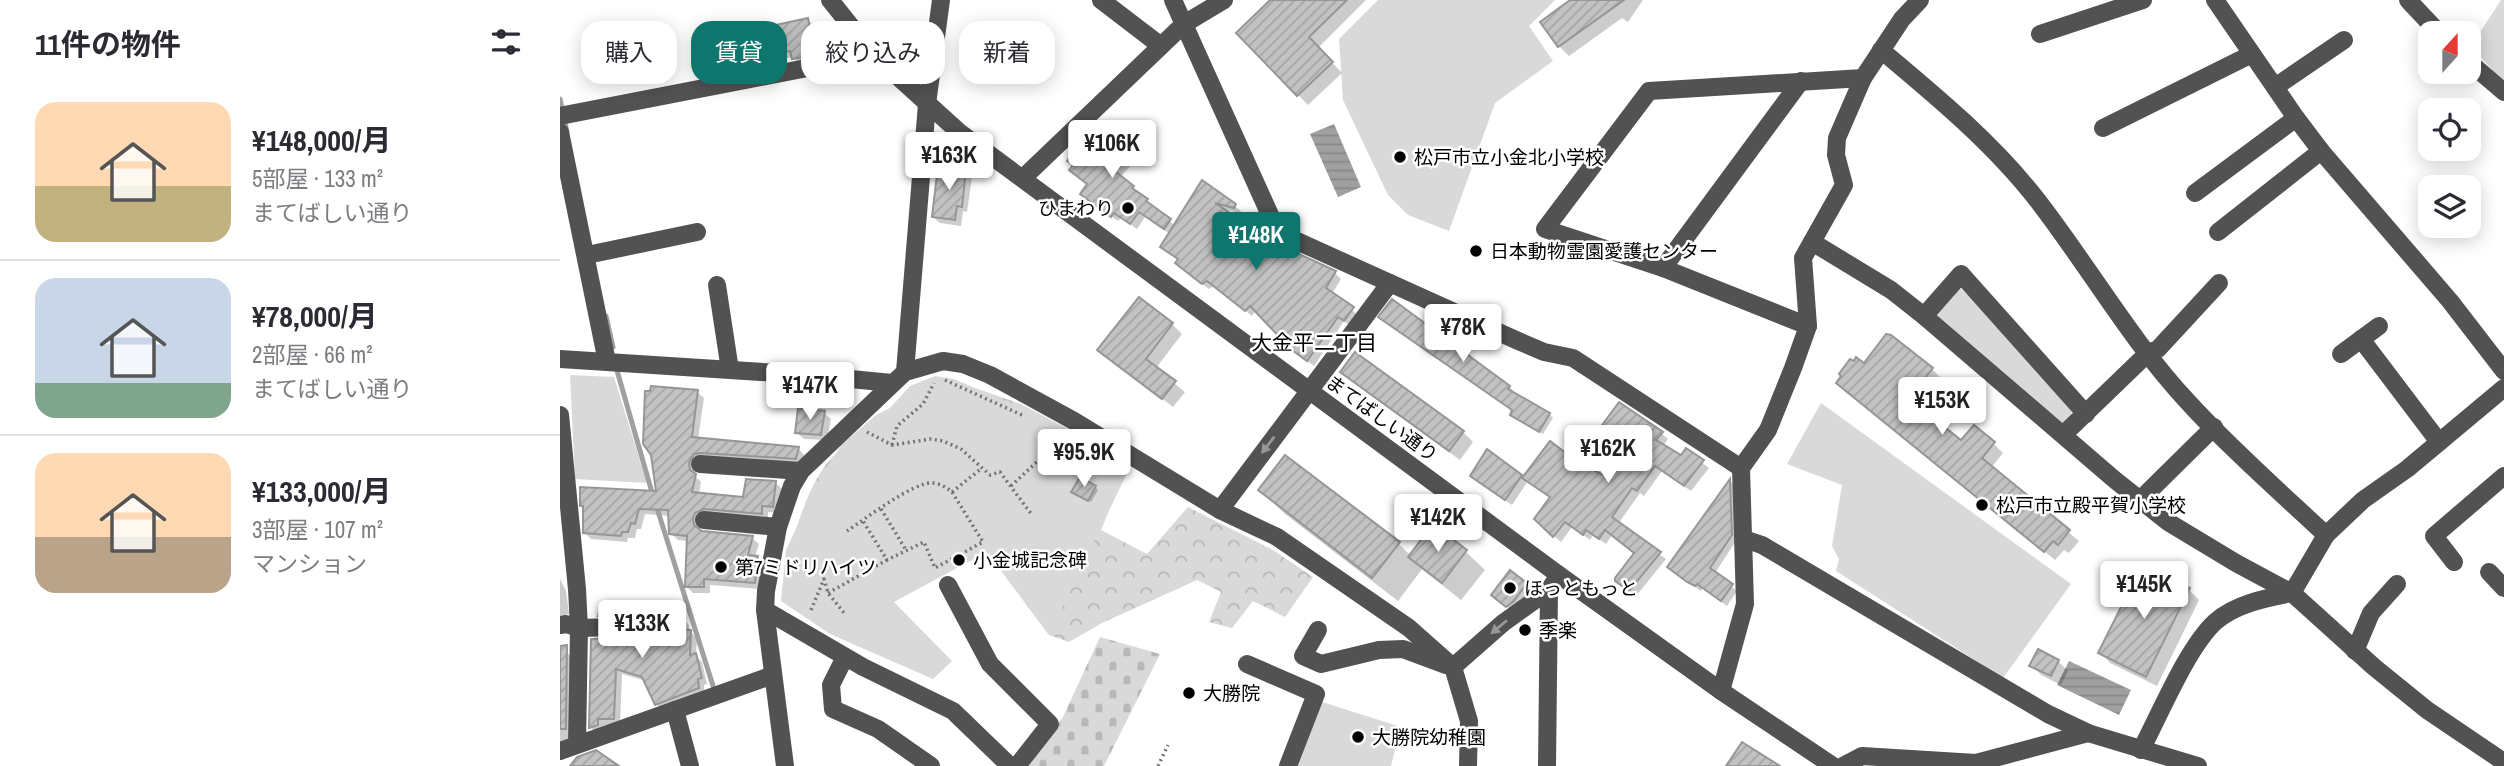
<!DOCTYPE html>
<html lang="ja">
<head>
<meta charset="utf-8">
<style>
  :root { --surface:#fff; --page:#f7f7f7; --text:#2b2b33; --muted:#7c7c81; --line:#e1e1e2; --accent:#0f766e }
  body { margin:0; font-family:"Archivo Narrow","Noto Sans JP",sans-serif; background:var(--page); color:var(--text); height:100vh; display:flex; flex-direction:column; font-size:26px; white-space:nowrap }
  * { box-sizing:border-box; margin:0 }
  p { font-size:23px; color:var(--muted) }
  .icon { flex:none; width:38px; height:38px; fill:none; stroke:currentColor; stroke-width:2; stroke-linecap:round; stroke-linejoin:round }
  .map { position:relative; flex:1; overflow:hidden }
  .sheet { display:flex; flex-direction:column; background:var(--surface); width:560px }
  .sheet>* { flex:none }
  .top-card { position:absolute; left:21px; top:21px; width:665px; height:63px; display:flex; gap:14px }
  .needle { width:46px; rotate:21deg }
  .buttons { position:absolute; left:1858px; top:21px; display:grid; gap:14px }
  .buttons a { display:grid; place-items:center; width:63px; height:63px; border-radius:14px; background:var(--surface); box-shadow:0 4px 18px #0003; font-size:35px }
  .price { position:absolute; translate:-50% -60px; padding:0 16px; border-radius:7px; background:#fff; color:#222; font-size:23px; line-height:46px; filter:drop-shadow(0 2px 4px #0008) }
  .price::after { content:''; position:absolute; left:50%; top:42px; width:21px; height:16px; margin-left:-10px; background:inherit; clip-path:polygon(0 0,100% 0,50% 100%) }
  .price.current { background:var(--accent); color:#fff }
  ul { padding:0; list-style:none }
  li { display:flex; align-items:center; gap:21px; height:175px; padding:0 35px }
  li+li { border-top:2px solid var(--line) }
  li span { display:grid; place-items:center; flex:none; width:196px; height:140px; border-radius:21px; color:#555 }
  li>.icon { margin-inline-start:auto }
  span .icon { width:84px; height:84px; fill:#fffc; stroke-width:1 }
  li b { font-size:30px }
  h2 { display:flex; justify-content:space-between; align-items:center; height:84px; padding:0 35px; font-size:30px }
  .pill { padding:0 24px; border-radius:21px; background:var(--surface); box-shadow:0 4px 18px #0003; font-size:24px; line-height:63px }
  .pill.current { background:var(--accent); color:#fff }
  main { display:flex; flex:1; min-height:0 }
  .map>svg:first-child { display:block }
  .forest { fill:url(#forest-crowns) }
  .cemetery { fill:url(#cemetery-stones) }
  .park { fill:#d9d9d9 }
  .water { fill:url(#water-rules) }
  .shadow { fill:#0003 }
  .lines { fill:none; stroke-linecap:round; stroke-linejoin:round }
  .stream { stroke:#a0a0a0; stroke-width:5 }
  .building { fill:url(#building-hatch); stroke:#969696; stroke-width:2 }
  .path { stroke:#747474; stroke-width:3.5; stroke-dasharray:2 3.5; stroke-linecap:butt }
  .minor { stroke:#525252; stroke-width:18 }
  .oneway { fill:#979797 }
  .poi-dot { fill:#000; stroke:#fff; stroke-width:2.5 }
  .labels { text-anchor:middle; stroke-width:5; stroke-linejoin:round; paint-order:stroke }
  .poi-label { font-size:19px; fill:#000; stroke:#fff; text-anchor:start }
  .street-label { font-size:19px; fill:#000; stroke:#fff }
  .neighbourhood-label { font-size:21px; fill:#000; stroke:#fff }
</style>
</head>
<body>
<main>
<section class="sheet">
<h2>11件の物件<svg class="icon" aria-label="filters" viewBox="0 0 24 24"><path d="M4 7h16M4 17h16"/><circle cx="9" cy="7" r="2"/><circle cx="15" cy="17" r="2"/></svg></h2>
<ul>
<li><span style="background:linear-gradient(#ffd9b3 60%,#c2b280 0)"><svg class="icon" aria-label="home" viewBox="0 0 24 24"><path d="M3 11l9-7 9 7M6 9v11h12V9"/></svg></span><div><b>¥148,000/月</b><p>5部屋 · 133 m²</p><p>まてばしい通り</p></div></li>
<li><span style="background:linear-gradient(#c9d6e8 75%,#7fa58c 0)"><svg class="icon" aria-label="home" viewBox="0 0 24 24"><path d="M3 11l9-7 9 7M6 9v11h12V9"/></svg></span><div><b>¥78,000/月</b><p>2部屋 · 66 m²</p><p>まてばしい通り</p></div></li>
<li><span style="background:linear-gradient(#ffd9b3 60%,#b9a48a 0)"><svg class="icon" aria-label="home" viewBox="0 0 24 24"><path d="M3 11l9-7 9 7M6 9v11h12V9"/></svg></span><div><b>¥133,000/月</b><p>3部屋 · 107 m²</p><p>マンション</p></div></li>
</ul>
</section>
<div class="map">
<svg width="1944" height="766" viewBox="0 0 1944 766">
  <defs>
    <pattern id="forest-crowns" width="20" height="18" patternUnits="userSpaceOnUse" patternTransform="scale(1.75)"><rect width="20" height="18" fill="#d9d9d9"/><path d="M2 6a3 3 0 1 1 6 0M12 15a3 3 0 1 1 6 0" fill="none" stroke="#b8b8b8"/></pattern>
    <pattern id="cemetery-stones" width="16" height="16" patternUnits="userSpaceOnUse" patternTransform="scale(1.75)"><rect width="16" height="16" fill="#d9d9d9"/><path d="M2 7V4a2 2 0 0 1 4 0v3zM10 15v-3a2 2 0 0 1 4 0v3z" fill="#b8b8b8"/></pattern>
    <pattern id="water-rules" width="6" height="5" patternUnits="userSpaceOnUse" patternTransform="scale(1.75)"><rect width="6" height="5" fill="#a0a0a0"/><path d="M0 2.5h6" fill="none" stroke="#888"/></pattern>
    <pattern id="building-hatch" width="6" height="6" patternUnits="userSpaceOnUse" patternTransform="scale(1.75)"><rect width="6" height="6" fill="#c2c2c2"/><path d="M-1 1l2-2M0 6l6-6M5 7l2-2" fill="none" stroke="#a5a5a5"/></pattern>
  </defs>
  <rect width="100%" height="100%" fill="#fff"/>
  <path class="forest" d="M398 382 461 404 510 430 567 467 541 530 587 554 628 507 713 550 753 577 725 617 693 601 672 628 649 622 661 592 637 580 542 623 509 642 489 635 427 552 332 602 229 551C239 521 248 487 268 462 291 433 363 401 398 382Z"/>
  <path class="cemetery" d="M540 637 600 654 544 766H469L503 717Z"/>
  <g class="park">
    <path d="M818 0H995L969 26 993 61 935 103 889 231 848 215 828 195 783 100 779 39Z"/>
    <path d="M1941 0H1944V83L1911 46Z"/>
    <path d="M1399 287 1443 328 1513 407 1510 419 1504 424 1374 317Z"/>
    <path d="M10 375 54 377 87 483 15 479Z"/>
    <path d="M375 376 394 379 496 423 570 467 489 635 428 551 334 602 392 661 373 679 270 634 221 601 226 550 261 476 282 444 316 415 330 408 350 386Z"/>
    <path d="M1261 403 1511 584 1443 678 1276 571 1279 559 1272 546 1282 485 1227 464Z"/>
    <path d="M759 701 841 727 831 766H732Z"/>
  </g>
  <g class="water">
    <path d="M774 124 801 187 778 197 750 134Z"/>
    <path d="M1509 661 1571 690 1559 715 1497 685Z"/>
  </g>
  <g class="shadow">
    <path d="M713 0H806L758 48 782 73 748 105 678 33Z"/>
    <path d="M1013 0H1083L1068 22 1062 18 1009 56 999 46Z"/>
    <path d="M248 20 254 26 256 38 261 43 264 60 240 65 233 57 221 59 216 54 188 60 190 68 154 73 148 67 154 34 158 37Z"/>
    <path d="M551 130 579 157 562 175V179L615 226 643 182 681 211 680 213 660 208 675 221 673 225 696 241 723 252 724 250 775 273 781 279 772 294 798 315 790 326 784 321 754 366 734 351 696 310 692 316 654 286 649 289 623 269 617 263 619 260 609 252 610 234 585 217 577 229 561 218 558 221 529 200 530 152Z"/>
    <path d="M405 171 412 177 407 212 403 211 401 226 380 223 373 217Z"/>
    <path d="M824 321 949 387 953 390 951 392 989 414 993 418 983 434 955 418 952 415 954 411Z"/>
    <path d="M612 324 622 334 596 368 625 392 613 407 539 350Z"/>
    <path d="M1304 366 1372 369 1382 379 1366 399 1373 407 1366 415 1401 443H1433L1443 453 1431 468 1519 541 1509 553 1504 550 1495 560 1289 392Z"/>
    <path d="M782 371 903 432 913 442 900 460 792 381Z"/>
    <path d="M137 392 144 398 138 439 238 448 244 455 243 465 134 470 136 477 141 482 139 494 185 498 215 482 222 489 219 513 208 512V520L139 526 140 531 192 538 199 544 195 557 204 564 201 589 150 585V593H133L126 586 128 541 118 540 111 533 110 516 85 514 81 529H77L75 538H68L67 542 31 539 25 533 98 493Z"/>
    <path d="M264 413 271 419 267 440 244 439 237 433Z"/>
    <path d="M1101 433 1108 439 1103 446 1122 457 1127 451 1149 468 1131 491 1102 471 1084 496 1080 493 1058 524 1106 559 1076 596 1056 581 1076 554 1052 535 1046 544 1033 535 1030 540 1012 527 1001 542 981 525 991 498 968 481 952 505 919 482 961 476 964 478 1018 464 1044 477Z"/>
    <path d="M1170 481 1175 486 1176 541 1155 573 1177 591 1167 606 1143 588 1141 591 1135 587 1109 567Z"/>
    <path d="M535 487 538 490 531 502 516 494Z"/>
    <path d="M701 490 838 543 851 556 873 526 906 552 925 570 901 600 862 569 838 601 725 514Z"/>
    <path d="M950 573 976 595 957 615 933 595Z"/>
    <path d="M0 579 6 591 9 614 0 616Z"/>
    <path d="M1629 590 1639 600 1597 686 1550 663 1541 653Z"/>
    <path d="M120 609 126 616 125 621 129 625V631L137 638 136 656 142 662 147 684 144 685V695L103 711 96 704 86 681 62 674 60 725H44V732L37 733 30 727 33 641 101 637 106 627 101 620 46 622 40 616Z"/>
    <path d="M4 649 13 659 12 743 0 749V652Z"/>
    <path d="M1498 661 1508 671 1501 685 1481 675 1472 665Z"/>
  </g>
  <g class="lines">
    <g class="stream">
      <path d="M0 99 7 132"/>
      <path d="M46 316 53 347"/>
      <path d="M56 367 93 496"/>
      <path d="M96 505 154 689"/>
    </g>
  </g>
  <g class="building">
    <path d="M710 0H787L749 37 773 62 737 96 676 33Z"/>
    <path d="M1010 0H1064L998 47 980 22Z"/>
    <path d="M248 18 251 35H255L259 54 232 59 230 51 213 54 212 48 183 54 185 62 146 68 138 36 155 32 156 36 179 33Z"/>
    <path d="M551 128 574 150 556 169V172L574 186 572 188 588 199 586 201 611 219 604 229 579 212 570 224 554 213 551 217 520 194 527 184 509 170 513 165 507 161 521 143 530 149Z"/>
    <path d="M378 166 406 169 402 207 397 206 395 220 372 217Z"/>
    <path d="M642 180 676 204 674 208 655 203 670 213 668 219 695 239 700 233 722 249 724 247 776 271 766 288 794 307 784 321 778 317 747 361 725 345 726 344 690 306 685 311 647 281 642 284 615 263 618 259 600 247Z"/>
    <path d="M579 297 613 323 586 359 616 381 602 399 537 350Z"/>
    <path d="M832 299 950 386 948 389 990 413 979 432 950 415 952 410 818 317Z"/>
    <path d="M1326 334 1331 335 1373 368 1356 389 1365 396 1357 405 1401 440 1414 425 1435 442 1422 458 1510 530 1498 545 1493 541 1484 552 1276 383 1281 376 1279 374 1290 359 1294 361 1296 357 1304 363Z"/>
    <path d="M795 352 904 431 889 451 780 372Z"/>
    <path d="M91 386 138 390 132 437 239 447 236 459 141 453 134 454 129 463 130 470 136 474 132 492 183 497 186 479 216 481 213 507 202 506V514L144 509 135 513 133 518 134 525 142 531 193 536 188 555 198 556 195 583 144 579V587H125L127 536 109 534 108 510 79 509 75 524 71 523 68 532H62L61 536 23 533V506H20V487L96 491 91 455 83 444 85 391H90Z"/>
    <path d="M1059 402 1103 432 1096 440 1121 455 1126 448 1144 460 1124 486 1095 466 1077 491 1072 488 1052 517 1101 552 1069 591 1055 581V578L1074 553 1045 530 1039 539 1026 530 1023 535 1005 522 993 537 974 519 990 497 962 478 990 441 1019 463 1043 475 1061 451 1037 432Z"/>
    <path d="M238 408 265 411 261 435 235 433Z"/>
    <path d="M927 449 962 475 945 500 910 476Z"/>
    <path d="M725 455 840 542 812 578 698 490Z"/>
    <path d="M520 477 536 486 528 501 511 492Z"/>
    <path d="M1170 479 1172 535 1150 568 1173 584 1161 601 1137 584 1135 586 1127 582 1107 567Z"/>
    <path d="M873 524 907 550 882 583 848 557Z"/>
    <path d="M1582 565 1630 588 1586 677 1538 653Z"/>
    <path d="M950 570 967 583 954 601 946 607 931 595Z"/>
    <path d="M42 602 121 608 119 615 123 616 124 629 131 630 130 655 136 653 142 678 138 679 139 688 95 705 82 677 56 669 54 719H38V725L29 728 31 639 94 637 99 635 104 626 102 620 93 615 38 616Z"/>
    <path d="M7 645 6 729H0V646Z"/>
    <path d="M1478 649 1499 660 1491 676 1469 666Z"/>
    <path d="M1182 742 1220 766H1166Z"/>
    <path d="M36 750 59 766H10L17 757Z"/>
  </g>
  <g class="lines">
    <g class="path">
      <path d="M385 380 464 416"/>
      <path d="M307 432 332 445 371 439 383 441 401 449 430 475 440 472 472 515"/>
      <path d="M504 437 530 465 528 481"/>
      <path d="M332 445 337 426 363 404 374 383"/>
      <path d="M451 486 480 459 490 466 506 439"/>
      <path d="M392 492 422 468"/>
      <path d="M321 509 346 550"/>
      <path d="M287 531C305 519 352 483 371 483 379 483 386 487 392 492L423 542 375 568 364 542 327 560 303 521"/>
      <path d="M268 593 327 560"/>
      <path d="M251 610 264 579 268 593 284 613"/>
      <path d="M598 766 608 745"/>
    </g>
    <g class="minor">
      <path d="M270 0 314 55 399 132 999 575 1161 691 1273 766"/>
      <path d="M541 0 601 46"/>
      <path d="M613 0 715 226 728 237 956 340 984 352 1013 358 1181 468"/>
      <path d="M1655 0 1736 118 1761 151 1890 301 1944 371"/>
      <path d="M1848 0 1879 33"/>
      <path d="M1480 34 1583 0"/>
      <path d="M1321 50C1376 96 1434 144 1478 201 1529 267 1571 341 1628 402 1671 449 1720 492 1766 535"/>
      <path d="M1909 62 1944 92"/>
      <path d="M1715 87 1784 40"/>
      <path d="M0 116 314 55"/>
      <path d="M1543 128 1692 54"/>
      <path d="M0 132 47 362"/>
      <path d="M463 178 624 24 664 0"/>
      <path d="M1635 193 1736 118"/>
      <path d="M1658 232 1761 151"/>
      <path d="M1252 242 1331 290 1364 316 1555 480 1608 522 1676 563 1732 593 1814 667 1867 710 1944 762"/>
      <path d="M27 255 137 232"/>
      <path d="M1103 268 1241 81"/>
      <path d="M157 285 170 370"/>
      <path d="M1364 316 1401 274 1526 414"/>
      <path d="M1248 326 1103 268 985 229 1089 91 1303 78"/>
      <path d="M1801 339 1879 442"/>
      <path d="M1781 354 1819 326"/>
      <path d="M0 359 249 375 332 383"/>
      <path d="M345 372 367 104 381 0"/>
      <path d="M0 415 17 589 19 628 17 744"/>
      <path d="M1504 434 1588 353 1598 349 1659 283"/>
      <path d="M140 464 241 471"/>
      <path d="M1580 500 1654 427"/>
      <path d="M660 510 830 283"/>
      <path d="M144 520 218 527"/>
      <path d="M1184 539 1202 545 1488 714 1528 733 1638 766"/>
      <path d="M1894 562 1874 536 1944 476"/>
      <path d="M1929 572 1944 588"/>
      <path d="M388 585 430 664 490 724 457 766"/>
      <path d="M205 610 303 667 393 711 450 766"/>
      <path d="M0 625 6 624 19 628 93 626"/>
      <path d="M758 630 743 656 761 664 819 650 843 649 886 665"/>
      <path d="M1795 651 1811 613 1837 584"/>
      <path d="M285 657 271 685 273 709 318 729 371 766"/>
      <path d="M687 664 756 694 728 766"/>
      <path d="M893 667 943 623 989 590"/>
      <path d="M1161 691 1185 604 1181 468 1208 430 1233 368 1248 326 1243 258 1284 185 1276 155 1277 138 1303 78 1342 19 1360 0"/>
      <path d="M115 710 130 766"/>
      <path d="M1581 750C1600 714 1627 648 1655 622 1675 604 1706 598 1732 593L1766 535 1803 500 1847 469 1944 388"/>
      <path d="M0 751 213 675"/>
      <path d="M225 766 205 610 206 591 218 527 232 486 241 471 345 372 383 361 403 364 430 375 514 421 660 510 717 537 849 628 893 667 909 721 908 766"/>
      <path d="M987 766 989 590 999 575"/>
      <path d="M1283 766 1302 756 1416 763 1528 733"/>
    </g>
  </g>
  <defs><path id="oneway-solid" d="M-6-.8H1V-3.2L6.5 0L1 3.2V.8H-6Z" transform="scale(1.75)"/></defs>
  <g class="oneway">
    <use href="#oneway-solid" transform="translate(708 445) rotate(127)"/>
    <use href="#oneway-solid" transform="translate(939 627) rotate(140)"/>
  </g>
  <g class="poi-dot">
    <circle cx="840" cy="157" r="7"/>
    <circle cx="568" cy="208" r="7"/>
    <circle cx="916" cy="251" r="7"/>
    <circle cx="1422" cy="505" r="7"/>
    <circle cx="399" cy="560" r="7"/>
    <circle cx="161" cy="567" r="7"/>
    <circle cx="950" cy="588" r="7"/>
    <circle cx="965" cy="630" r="7"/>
    <circle cx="629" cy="693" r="7"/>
    <circle cx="798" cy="737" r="7"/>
  </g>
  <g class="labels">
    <g class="poi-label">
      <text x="854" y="164">松戸市立小金北小学校</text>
      <text x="554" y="215" text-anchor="end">ひまわり</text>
      <text x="930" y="258">日本動物霊園愛護センター</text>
      <text x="1436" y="512">松戸市立殿平賀小学校</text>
      <text x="413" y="567">小金城記念碑</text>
      <text x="175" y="574">第7ミドリハイツ</text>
      <text x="964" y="595">ほっともっと</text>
      <text x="979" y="637">季楽</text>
      <text x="643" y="700">大勝院</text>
      <text x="812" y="744">大勝院幼稚園</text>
    </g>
    <g class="street-label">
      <text transform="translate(822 418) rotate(36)" y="7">まてばしい通り</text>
    </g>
    <g class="neighbourhood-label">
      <text x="754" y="350">大金平二丁目</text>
    </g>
  </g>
</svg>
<div class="buttons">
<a><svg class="needle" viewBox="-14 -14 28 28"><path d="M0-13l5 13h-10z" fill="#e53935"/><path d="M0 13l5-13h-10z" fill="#7c7c81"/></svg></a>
<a><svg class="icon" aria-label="locate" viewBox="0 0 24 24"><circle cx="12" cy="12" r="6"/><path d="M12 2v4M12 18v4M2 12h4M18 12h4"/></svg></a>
<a><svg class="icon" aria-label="layers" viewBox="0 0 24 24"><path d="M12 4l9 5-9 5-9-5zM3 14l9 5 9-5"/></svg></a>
</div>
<b class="price" style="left:552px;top:180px">¥106K</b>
<b class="price" style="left:389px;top:192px">¥163K</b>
<b class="price current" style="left:696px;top:272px">¥148K</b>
<b class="price" style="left:903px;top:364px">¥78K</b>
<b class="price" style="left:250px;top:422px">¥147K</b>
<b class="price" style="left:1382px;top:437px">¥153K</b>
<b class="price" style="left:1048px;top:485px">¥162K</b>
<b class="price" style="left:524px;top:489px">¥95.9K</b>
<b class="price" style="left:878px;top:554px">¥142K</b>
<b class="price" style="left:1584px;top:621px">¥145K</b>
<b class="price" style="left:82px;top:660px">¥133K</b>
<div class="top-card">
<a class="pill">購入</a>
<a class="pill current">賃貸</a>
<a class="pill">絞り込み</a>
<a class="pill">新着</a>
</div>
</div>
</main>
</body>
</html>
